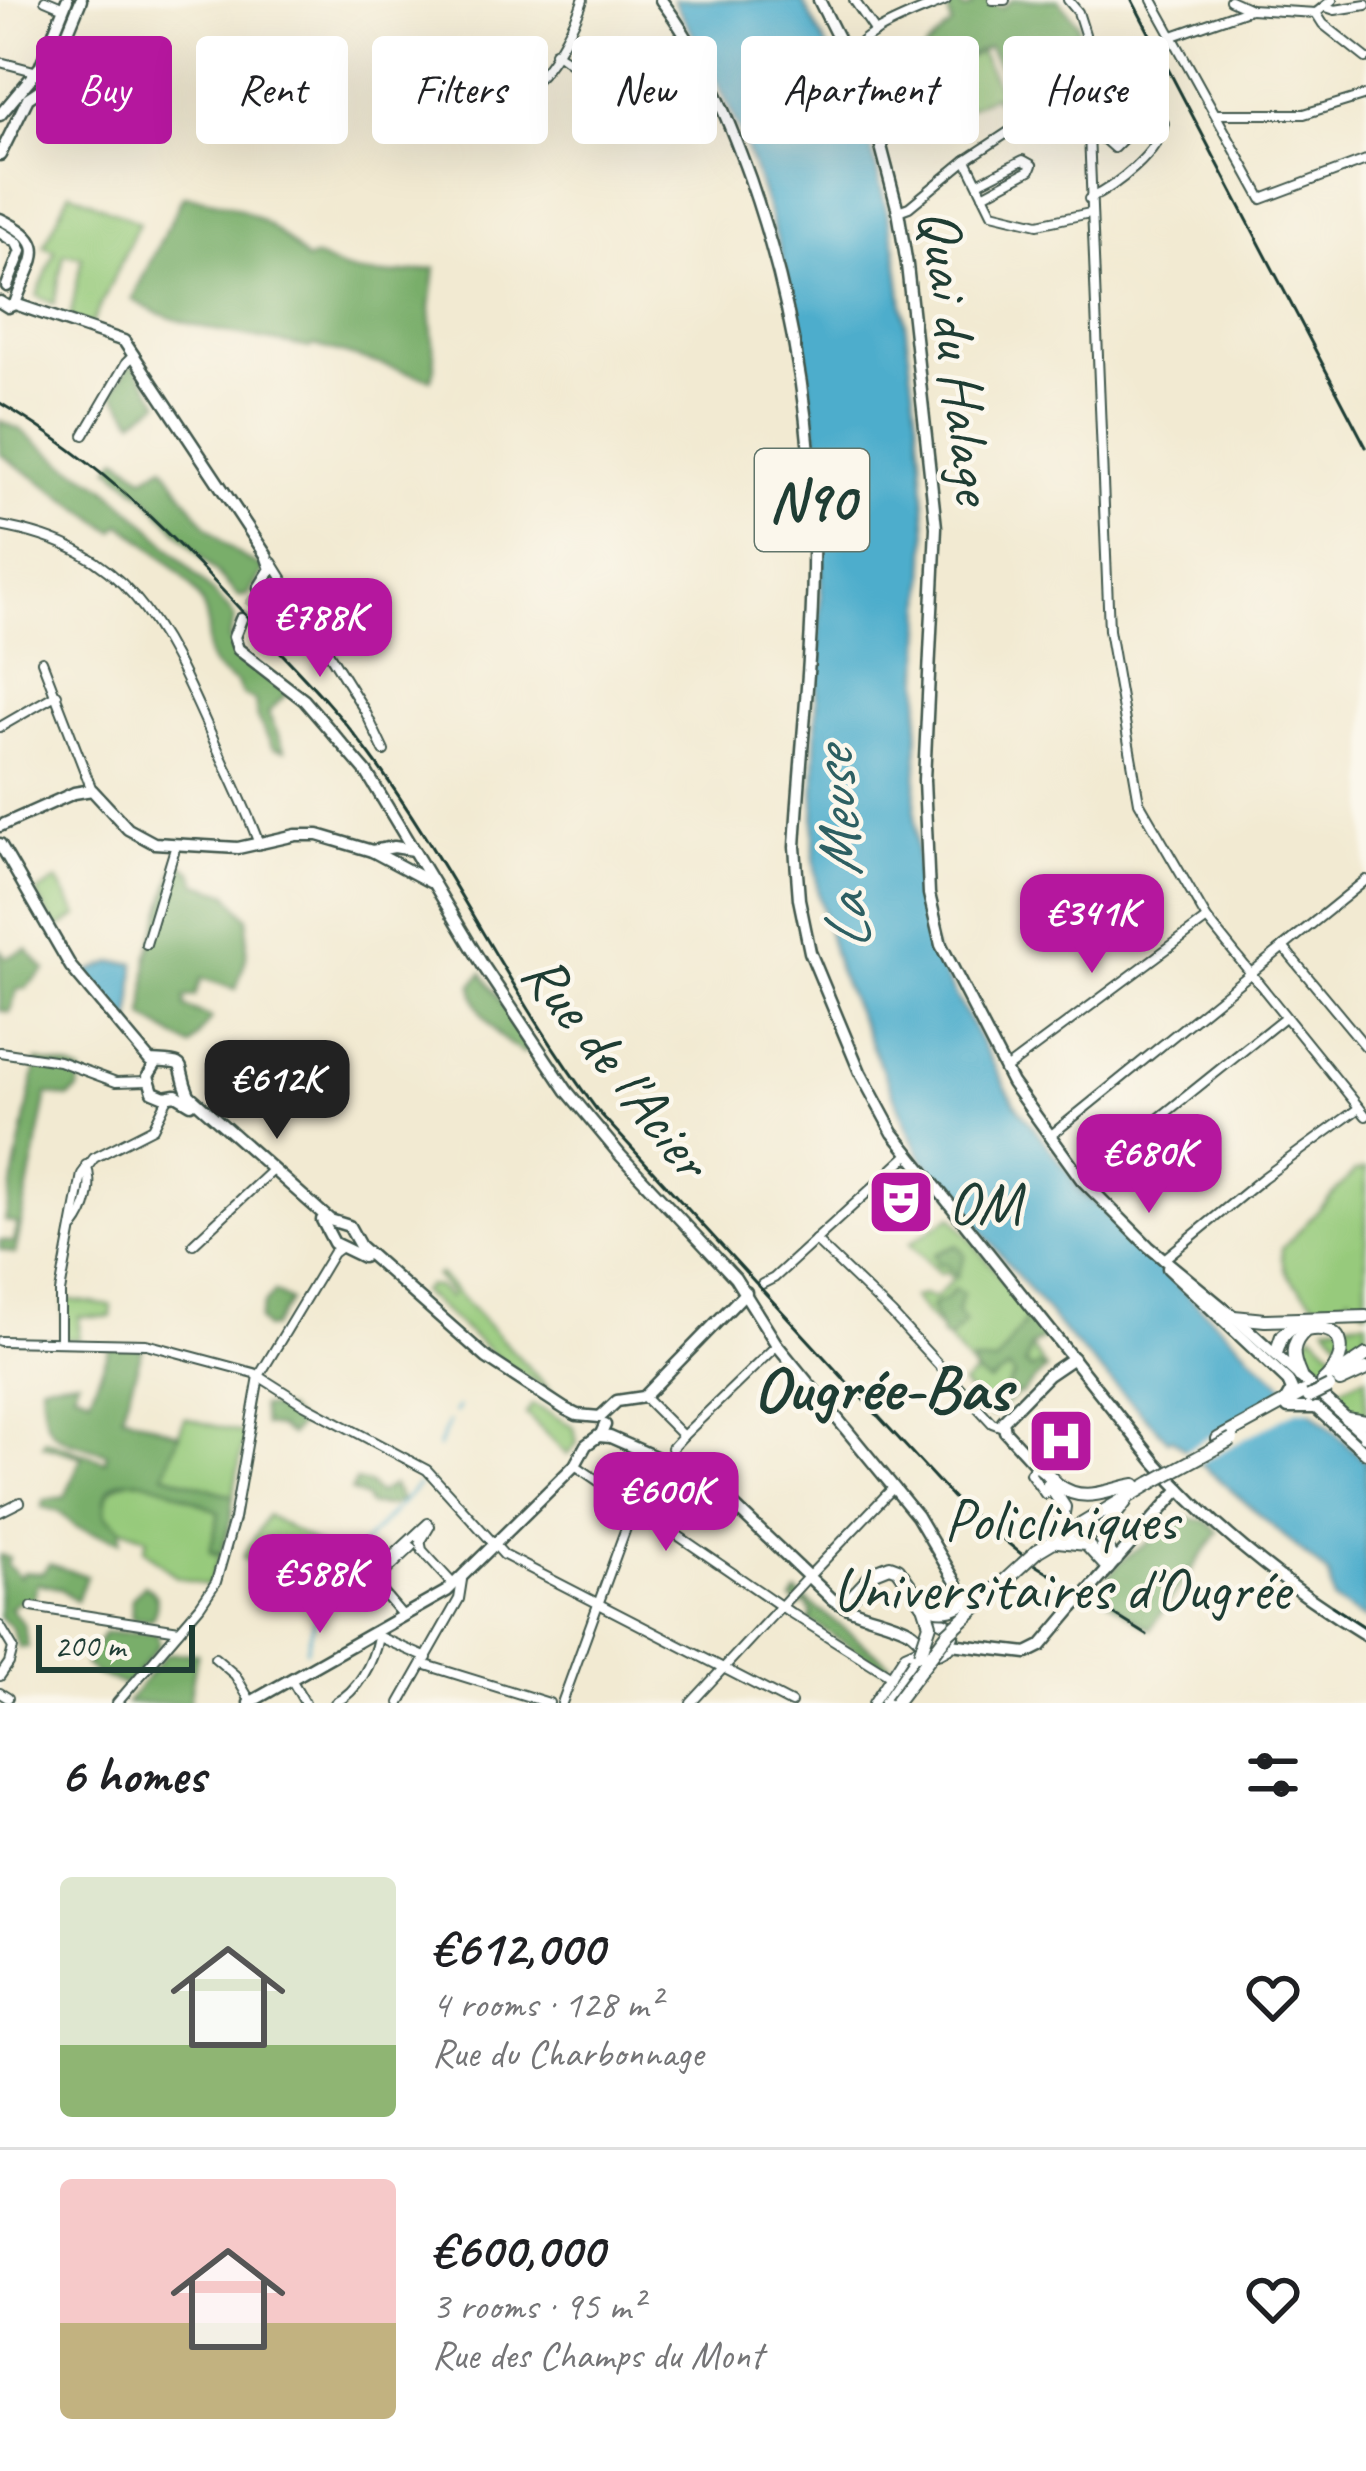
<!DOCTYPE html>
<html lang="en">
<head>
<meta charset="utf-8">
<style>
  :root { --surface:#fff; --page:#f2f2f2; --text:#202124; --muted:#757577; --line:#e0e0e0; --accent:#b5179e }
  body { margin:0; font-family:Caveat,sans-serif; background:var(--page); color:var(--text); height:100vh; display:flex; flex-direction:column; font-size:45px; white-space:nowrap }
  * { box-sizing:border-box; margin:0 }
  p { font-size:39px; color:var(--muted) }
  .icon { flex:none; width:66px; height:66px; fill:none; stroke:currentColor; stroke-width:2; stroke-linecap:round; stroke-linejoin:round }
  .map { position:relative; height:1703px; overflow:hidden }
  .panel { display:flex; flex-direction:column; background:var(--surface); flex:1 }
  .panel>* { flex:none }
  .hud { position:absolute; left:36px; top:36px; width:1296px; height:108px; display:flex; gap:24px }
  .scale { position:absolute; left:36px; bottom:30px; width:159px; box-sizing:border-box; padding-left:12px; border:6px solid #1f3d34; border-top:0; font-size:33px; line-height:42px; white-space:nowrap; color:#1f3d34; -webkit-text-stroke:9px #fbf7ec; paint-order:stroke }
  .price { position:absolute; translate:-50% -102px; padding:0 27px; border-radius:24px; background:var(--accent); color:#fff; font-size:39px; line-height:78px; filter:drop-shadow(0 3px 6px #0008) }
  .price::after { content:''; position:absolute; left:50%; top:72px; width:36px; height:27px; margin-left:-18px; background:inherit; clip-path:polygon(0 0,100% 0,50% 100%) }
  .price.current { background:#222; color:#fff }
  ul { padding:0; list-style:none }
  li { display:flex; align-items:center; gap:36px; height:300px; padding:0 60px }
  li+li { border-top:3px solid var(--line) }
  li span { display:grid; place-items:center; flex:none; width:336px; height:240px; border-radius:12px; color:#555 }
  li>.icon { margin-inline-start:auto }
  span .icon { width:144px; height:144px; fill:#fffc; stroke-width:1 }
  li b { font-size:51px }
  h2 { display:flex; justify-content:space-between; align-items:center; height:144px; padding:0 60px; font-size:51px }
  .chip { padding:0 42px; border-radius:12px; background:var(--surface); box-shadow:0 12px 48px #0002; font-size:42px; line-height:108px }
  .chip.current { background:var(--accent); color:#fff }
  .map>svg:first-child { display:block }
  .green { fill:#97ca7b; stroke:#5b8458; stroke-width:3 }
  .forest { fill:#79ae6b; stroke:#4c7650; stroke-width:3 }
  .water { fill:#4dadcc; stroke:#367580; stroke-width:3 }
  .pier { fill:#f2ead2 }
  .lines { fill:none; stroke-linecap:round; stroke-linejoin:round }
  .stream { stroke:#4dadcc; stroke-width:3 }
  .major-tunnel { stroke:#c8c7b2; stroke-width:10; stroke-dasharray:10 5; stroke-linecap:butt }
  .minor-casing { stroke:#3f574c; stroke-width:12 }
  .major-casing { stroke:#3f574c; stroke-width:15 }
  .highway-casing { stroke:#3f574c; stroke-width:16 }
  .minor { stroke:#fff; stroke-width:8 }
  .major { stroke:#fff; stroke-width:10 }
  .highway { stroke:#fff; stroke-width:12 }
  .rail { stroke:#1f3d34; stroke-width:3 }
  .major-bridge-casing { stroke:#3f574c; stroke-width:15; stroke-linecap:butt }
  .highway-bridge-casing { stroke:#3f574c; stroke-width:16; stroke-linecap:butt }
  .major-bridge { stroke:#fff; stroke-width:10 }
  .highway-bridge { stroke:#fff; stroke-width:12 }
  .labels { text-anchor:middle; stroke-width:9; stroke-linejoin:round; paint-order:stroke }
  .shield { fill:#fbf7ec; stroke:#61756b; stroke-width:3 }
  .shield-label { font-size:57px; font-weight:bold; fill:#1f3d34 }
  .street-label { font-size:60px; fill:#1f3d34; stroke:#fbf7ec }
  .poi-label { font-size:60px; fill:#1f3d34; stroke:#fbf7ec; text-anchor:start }
  .water-label { font-size:63px; font-style:italic; fill:#2d5f62; stroke:#fbf7ec }
  .quarter-label { font-size:66px; font-weight:bold; fill:#1f3d34; stroke:#fbf7ec }
</style>
</head>
<body>
<div class="map">
<svg width="1366" height="1703" viewBox="0 0 1366 1703">
  <rect width="100%" height="100%" fill="#fbf7ec"/>
  <filter id="ink" filterUnits="userSpaceOnUse"><feTurbulence type="fractalNoise" baseFrequency=".00833" numOctaves="2"/><feDisplacementMap in="SourceGraphic" scale="24" xChannelSelector="R" yChannelSelector="G"/><feConvolveMatrix kernelMatrix="1 2 1 2 8 2 1 2 1" color-interpolation-filters="sRGB"/></filter>
  <filter id="wash" filterUnits="userSpaceOnUse"><feTurbulence type="fractalNoise" baseFrequency=".004" numOctaves="4" result="noise"/><feDisplacementMap in="SourceGraphic" scale="48" xChannelSelector="R" yChannelSelector="G"/><feGaussianBlur stdDeviation="2.7" result="paint"/><feColorMatrix in="noise" values="0 0 0 0 0 0 0 0 0 0 0 0 0 0 0 0 0 1.4 0 .05"/><feComposite in="paint" operator="in"/></filter>
  <g filter="url(#wash)">
    <rect width="100%" height="100%" fill="#f2ead2"/>
    <g class="green">
      <path d="M980 52 1000 92 929 127 909 87Z"/>
      <path d="M70 192 139 223 91 326 70 318 82 257 64 254 54 304 37 296 55 251 44 246Z"/>
      <path d="M57 880 78 916 57 929 36 893Z"/>
      <path d="M1366 1169V1310L1349 1295 1328 1313C1309 1295 1278 1277 1282 1249L1354 1172Z"/>
      <path d="M952 1216 1047 1336 1031 1347 1046 1369 991 1417 963 1385 976 1373 913 1298 922 1295 935 1298 953 1279 945 1271 940 1274 909 1244Z"/>
      <path d="M439 1274 553 1393 500 1360 421 1292 427 1286 437 1287 449 1298 451 1294 436 1276Z"/>
      <path d="M64 1299 112 1306 111 1317H79V1339H63Z"/>
      <path d="M1366 1320V1349L1347 1361 1345 1348 1326 1324Z"/>
      <path d="M1313 1333 1338 1356 1326 1372 1314 1379 1299 1361 1298 1345Z"/>
      <path d="M1366 1376V1418L1349 1410 1332 1392Z"/>
      <path d="M532 1404 574 1427 577 1443 567 1455 526 1414Z"/>
      <path d="M185 1418 245 1434 233 1496 163 1474Z"/>
      <path d="M136 1479 158 1483 219 1513 210 1552 220 1556 208 1586 175 1576 144 1549 147 1538 121 1528 106 1516C102 1492 114 1484 136 1479Z"/>
      <path d="M267 1515 329 1550 307 1592 243 1558Z"/>
    </g>
    <g class="forest">
      <path d="M972 0H985L1001 8 1013 0H1058L1078 23 1079 81 1013 121 995 98 1011 86 988 47 908 85C911 59 933 41 952 25L947 6 958 1 964 10 972 7Z"/>
      <path d="M183 196C239 202 269 219 306 260L316 257C357 280 390 277 435 268L430 308 435 368 431 379 314 345 310 348C258 337 175 329 132 299Z"/>
      <path d="M134 365 160 402 134 420 113 392 129 366Z"/>
      <path d="M0 421 19 429 64 463 104 486 150 527 231 612 235 619 229 638 239 658 288 692 268 713 285 750 273 748 257 717 255 701 242 695 237 683C188 658 219 640 202 604 187 572 148 545 121 524L114 531 0 454Z"/>
      <path d="M118 457 144 477 164 466C197 513 212 545 265 569L248 595 239 597 144 495 110 467Z"/>
      <path d="M177 861 193 872 198 884 227 893 248 918 246 958 236 989 202 978 195 996 185 997V1007L211 1018 191 1047 144 1017 148 956Z"/>
      <path d="M0 949 6 958 27 949 45 970 25 988 17 990 10 1012 0 1010Z"/>
      <path d="M482 973 531 1046 524 1053C499 1042 475 1011 472 985Z"/>
      <path d="M37 1061 71 1068 82 1074 78 1090 68 1098 47 1094 15 1254 0 1249V1240L13 1243 17 1224 5 1221Z"/>
      <path d="M957 1245 965 1255 957 1277 946 1264H938L934 1254Z"/>
      <path d="M954 1289 963 1294 957 1312 965 1322 949 1340 942 1336 931 1306 947 1298Z"/>
      <path d="M275 1292 290 1301 272 1327 265 1328 259 1320 264 1304Z"/>
      <path d="M1028 1317H1033L1045 1337 1031 1347 1025 1364 1032 1370 1038 1365 1046 1369 1020 1395 1007 1388 1014 1376 1009 1369 989 1382 977 1375 972 1362 996 1363Z"/>
      <path d="M111 1346 143 1348 122 1414 179 1434 164 1474 233 1496 231 1520 221 1554 210 1551 219 1513C193 1498 95 1446 106 1516L121 1528 120 1541 76 1527 58 1511 42 1507 44 1500 65 1497 82 1457 42 1445 45 1440 105 1461 107 1453C54 1436 44 1442 41 1383L78 1379 74 1391 90 1397Z"/>
      <path d="M261 1406 287 1410 300 1425 290 1435 278 1427 264 1425Z"/>
      <path d="M356 1481 369 1484 378 1494 393 1485 401 1500 392 1506 369 1505 365 1498 351 1491Z"/>
      <path d="M1186 1518 1206 1521 1218 1532 1190 1572 1186 1570 1183 1575 1184 1580 1150 1629 1095 1592 1121 1561Z"/>
      <path d="M0 1555 9 1558 7 1565 20 1577 23 1572 42 1573 49 1564 87 1576 76 1601 60 1588 37 1583 33 1603 18 1601 10 1608 23 1624 28 1647 19 1648 11 1626 0 1618Z"/>
      <path d="M144 1585C160 1596 159 1602 152 1619H132L131 1599Z"/>
      <path d="M797 1593 889 1663 886 1669 809 1620 813 1614 805 1603 794 1609 797 1603 792 1600Z"/>
      <path d="M157 1632 159 1645 133 1679 123 1684 96 1674 85 1664 104 1633Z"/>
      <path d="M197 1653 189 1703H126L166 1654Z"/>
    </g>
    <g class="water">
      <path d="M673 0H802L864 118 896 249 922 459 927 535 915 809 919 902 937 962 1015 1104 1080 1187 1151 1261 1366 1462V1620L1334 1601 1329 1575 1171 1438 1168 1440 1067 1336 921 1157 838 970 818 893 814 858C814 782 817 706 819 630 821 594 824 557 822 520 814 339 768 156 673 0Z"/>
      <path d="M113 962 135 963 131 1030 85 973Z"/>
    </g>
    <path class="pier" d="M1250 1348 1319 1411 1298 1410 1193 1467 1179 1454 1284 1395V1384L1248 1351Z"/>
    <g class="lines">
      <g class="stream">
        <path d="M455 1412 458 1407"/>
        <path d="M438 1447 449 1422"/>
        <path d="M306 1650C328 1562 365 1547 418 1485"/>
      </g>
    </g>
  </g>
  <g filter="url(#ink)">
    <g class="lines">
      <path class="major-tunnel" d="M241 619 259 588"/>
      <defs>
        <g id="minor">
          <path d="M45 0 64 8"/>
          <path d="M854 0 876 32"/>
          <path d="M993 0H1005"/>
          <path d="M1068 0 1078 12 1085 34 1109 630 1139 802 1207 919 1366 1116"/>
          <path d="M1152 0 1262 199 1366 160"/>
          <path d="M1230 0 1250 9 1316 13 1332 0"/>
          <path d="M1326 7 1335 10 1366 5"/>
          <path d="M1316 13 1323 24 1366 58"/>
          <path d="M1173 36 1250 9"/>
          <path d="M555 52C566 59 578 70 591 72 617 76 639 57 659 82"/>
          <path d="M849 60C856 32 920 12 946 0"/>
          <path d="M0 62 34 71"/>
          <path d="M505 83C515 83 526 86 535 80 552 67 577 20 583 0"/>
          <path d="M1216 114H1304L1366 95"/>
          <path d="M1104 139 1114 148 1127 135"/>
          <path d="M1087 140 1127 135 1155 113 1164 123C1159 153 1116 186 1089 199"/>
          <path d="M966 160 992 213 1038 224 1090 213"/>
          <path d="M978 183 1023 160 1032 165 1030 170 983 195"/>
          <path d="M898 211 909 207 966 160 1083 83"/>
          <path d="M84 435 126 363 134 355"/>
          <path d="M0 526C129 548 163 627 211 734 227 771 246 807 259 844"/>
          <path d="M272 562 365 711 384 751"/>
          <path d="M42 661 92 790"/>
          <path d="M0 727 57 694"/>
          <path d="M146 944 176 845"/>
          <path d="M1283 947 1366 1047"/>
          <path d="M0 1052 59 1061 116 1082 148 1081"/>
          <path d="M1004 1070 1207 919"/>
          <path d="M1050 1136 1366 880"/>
          <path d="M1082 1180 1285 1017"/>
          <path d="M74 1227C87 1211 94 1185 86 1165"/>
          <path d="M815 1240 892 1314 992 1423 1003 1427"/>
          <path d="M193 1244 269 1173"/>
          <path d="M1163 1260 1263 1178 1359 1108"/>
          <path d="M762 1284 774 1278 908 1155"/>
          <path d="M0 1341 146 1344 254 1373 303 1404 427 1470 504 1555 791 1703"/>
          <path d="M60 1342V1292L82 1174 94 1158 153 1128 168 1098"/>
          <path d="M644 1397 683 1436 777 1345"/>
          <path d="M672 1448 683 1436"/>
          <path d="M575 1465 791 1613 891 1676"/>
          <path d="M1036 1465 1030 1473 1045 1494"/>
          <path d="M0 1512 20 1502"/>
          <path d="M420 1540 422 1550 453 1584"/>
          <path d="M372 1573 380 1589 403 1616"/>
          <path d="M812 1573 893 1488"/>
          <path d="M378 1579 412 1547"/>
          <path d="M368 1587 348 1604 343 1602 428 1523 430 1526 421 1541"/>
          <path d="M32 1607 179 1630"/>
          <path d="M0 1626 13 1648 9 1663 0 1676"/>
          <path d="M379 1637 427 1658"/>
          <path d="M215 1658 235 1675 251 1702"/>
          <path d="M423 1664 549 1703"/>
          <path d="M291 1679 305 1703"/>
          <path d="M0 1693 8 1698"/>
          <path d="M117 1703 200 1606 216 1582 234 1519 259 1376 333 1253 341 1247"/>
          <path d="M335 1703C358 1691 373 1663 378 1637"/>
          <path d="M400 1703 459 1599 462 1580"/>
          <path d="M562 1703 634 1506"/>
          <path d="M691 1703 808 1577"/>
          <path d="M873 1703 905 1654 921 1647"/>
        </g>
        <g id="major">
          <path d="M661 0C701 52 728 118 750 179 789 291 811 410 813 528 815 634 801 742 795 847L799 899 810 952 860 1072 893 1133 1155 1462C1215 1530 1289 1588 1366 1635"/>
          <path d="M819 0 860 82 877 131 898 211 907 265 936 527 924 780 929 894 941 945 1012 1083 1082 1180 1149 1247 1234 1317 1366 1436"/>
          <path d="M0 115 40 67 67 0"/>
          <path d="M0 155 28 98 52 82 55 63 81 0"/>
          <path d="M0 219C55 246 30 258 15 304"/>
          <path d="M0 232 17 243 21 251 7 286"/>
          <path d="M0 302 8 307 15 304 124 341 266 555 271 569 259 588"/>
          <path d="M241 619 234 637 238 649 304 700 367 773 482 964 567 1091 621 1156 735 1278 777 1345 917 1516 957 1584 956 1591 938 1619"/>
          <path d="M0 826 74 793 92 790 128 829 154 843 238 848 296 835H318L372 851 430 882"/>
          <path d="M0 844 71 967 150 1061C193 1064 174 1060 189 1095L330 1220 349 1226 360 1246 487 1358 565 1409 577 1415 600 1417"/>
          <path d="M372 851 394 847 413 850"/>
          <path d="M156 1063 148 1076 153 1092 165 1097 176 1095 191 1104"/>
          <path d="M322 1220 334 1243 363 1257"/>
          <path d="M1168 1268 1288 1381 1292 1390 1284 1404"/>
          <path d="M1288 1408H1316L1366 1453"/>
          <path d="M600 1417 617 1401 644 1397 746 1292"/>
          <path d="M599 1436 610 1437 706 1479 832 1599C855 1615 882 1617 907 1629 921 1636 922 1648 939 1653L948 1648 953 1635 949 1625 938 1619"/>
          <path d="M1036 1465 1005 1431 1003 1421 1048 1375 1073 1358"/>
          <path d="M1094 1585 1180 1489"/>
          <path d="M951 1644 1027 1653 1041 1646 1073 1608"/>
          <path d="M249 1703 447 1591 575 1465 586 1445 601 1434 605 1425"/>
        </g>
        <g id="highway">
          <path d="M1234 1317 1265 1320 1366 1317"/>
          <path d="M1276 1353 1282 1336 1302 1320"/>
          <path d="M1300 1376C1292 1358 1289 1344 1306 1330 1349 1322 1349 1359 1323 1382"/>
          <path d="M1335 1376 1366 1355"/>
          <path d="M1340 1381 1366 1369"/>
          <path d="M1347 1419 1366 1422"/>
          <path d="M1365 1436H1366"/>
          <path d="M1218 1439 1304 1392"/>
          <path d="M1036 1465C1045 1470 1050 1478 1058 1485 1085 1505 1108 1489 1135 1485"/>
          <path d="M1049 1484 1064 1507 1062 1519 1050 1533"/>
          <path d="M1058 1541 1086 1544 1108 1568"/>
          <path d="M1037 1551 1151 1483"/>
          <path d="M1116 1560 1103 1546 1101 1533 1125 1502"/>
          <path d="M848 1601 875 1572 890 1566 898 1569 923 1604"/>
          <path d="M886 1703 920 1654"/>
        </g>
      </defs>
      <use href="#minor" class="minor-casing"/>
      <use href="#major" class="major-casing"/>
      <use href="#highway" class="highway-casing"/>
      <use href="#minor" class="minor"/>
      <use href="#major" class="major"/>
      <use href="#highway" class="highway"/>
      <g class="rail">
        <path d="M1132 0 1366 447"/>
        <path d="M0 403C106 465 172 536 254 624 294 667 336 708 370 755 453 868 512 997 597 1110L958 1503 1035 1565 1147 1635"/>
        <path d="M1332 1606 1366 1628"/>
      </g>
      <defs>
        <path id="major-bridge" d="M1073 1608 1094 1585"/>
        <g id="highway-bridge">
          <path d="M1309 1397 1329 1387"/>
          <path d="M1151 1483 1232 1439"/>
          <path d="M923 1604C943 1615 959 1609 974 1594"/>
          <path d="M920 1654 930 1624 924 1605"/>
          <path d="M895 1703 948 1633 1037 1551"/>
        </g>
      </defs>
      <use href="#major-bridge" class="major-bridge-casing"/>
      <use href="#highway-bridge" class="highway-bridge-casing"/>
      <use href="#major-bridge" class="major-bridge"/>
      <use href="#highway-bridge" class="highway-bridge"/>
    </g>
  </g>
  <defs>
    <symbol id="theatre-square" viewBox="-11 -11 22 22"><rect x="-9" y="-9" width="18" height="18" rx="4" fill="#b5179e" stroke="#fbf7ec"/><path d="M-5-5.5Q0-4 5-5.5V0Q5 5 0 6Q-5 5-5 0ZM-3.3-2.5H-1v1.5H-3.3ZM1-2.5H3.3v1.5H1ZM-2.8 1Q0 5.5 2.8 1Z" fill="#fff"/></symbol>
    <symbol id="hospital-square" viewBox="-11 -11 22 22"><rect x="-9" y="-9" width="18" height="18" rx="4" fill="#b5179e" stroke="#fbf7ec"/><path d="M-5-5h3v3.5h4V-5h3V5h-3V1.5h-4V5h-3Z" fill="#fff"/></symbol>
  </defs>
  <g fill-rule="evenodd">
    <use href="#theatre-square" x="863" y="1164" width="76" height="76"/>
    <use href="#hospital-square" x="1023" y="1403" width="76" height="76"/>
  </g>
  <g class="labels">
    <rect class="shield" x="755" y="449" width="114" height="102" rx="9"/>
    <g class="shield-label">
      <text x="812" y="520">N90</text>
    </g>
    <g class="street-label">
      <text transform="translate(959 356) rotate(83)" y="21">Quai du Halage</text>
      <text transform="translate(618 1065) rotate(52)" y="21">Rue de l'Acier</text>
    </g>
    <g class="poi-label">
      <text x="948" y="1223">OM</text>
      <text x="1061" y="1540" text-anchor="middle">Policliniques<tspan x="1061" dy="69">Universitaires d'Ougrée</tspan></text>
    </g>
    <g class="water-label">
      <text transform="translate(839 851) rotate(-95)" y="22">La Meuse</text>
    </g>
    <g class="quarter-label">
      <text x="882" y="1410">Ougrée-Bas</text>
    </g>
  </g>
</svg>
<div class="scale">200 m</div>
<b class="price" style="left:320px;top:680px">€788K</b>
<b class="price" style="left:1092px;top:976px">€341K</b>
<b class="price current" style="left:277px;top:1142px">€612K</b>
<b class="price" style="left:1149px;top:1216px">€680K</b>
<b class="price" style="left:666px;top:1554px">€600K</b>
<b class="price" style="left:320px;top:1636px">€588K</b>
<div class="hud">
<a class="chip current">Buy</a>
<a class="chip">Rent</a>
<a class="chip">Filters</a>
<a class="chip">New</a>
<a class="chip">Apartment</a>
<a class="chip">House</a>
</div>
</div>
<section class="panel">
<h2>6 homes<svg class="icon" aria-label="filters" viewBox="0 0 24 24"><path d="M4 7h16M4 17h16"/><circle cx="9" cy="7" r="2"/><circle cx="15" cy="17" r="2"/></svg></h2>
<ul>
<li><span style="background:linear-gradient(#dfe7d0 70%,#8fb573 0)"><svg class="icon" aria-label="home" viewBox="0 0 24 24"><path d="M3 11l9-7 9 7M6 9v11h12V9"/></svg></span><div><b>€612,000</b><p>4 rooms · 128 m²</p><p>Rue du Charbonnage</p></div><svg class="icon" aria-label="heart" viewBox="0 0 24 24"><path d="M12 20l-8-8c-3-5 5-10 8-4 3-6 11-1 8 4z"/></svg></li>
<li><span style="background:linear-gradient(#f6c9c9 60%,#c2b280 0)"><svg class="icon" aria-label="home" viewBox="0 0 24 24"><path d="M3 11l9-7 9 7M6 9v11h12V9"/></svg></span><div><b>€600,000</b><p>3 rooms · 95 m²</p><p>Rue des Champs du Mont</p></div><svg class="icon" aria-label="heart" viewBox="0 0 24 24"><path d="M12 20l-8-8c-3-5 5-10 8-4 3-6 11-1 8 4z"/></svg></li>
</ul>
</section>
</body>
</html>
